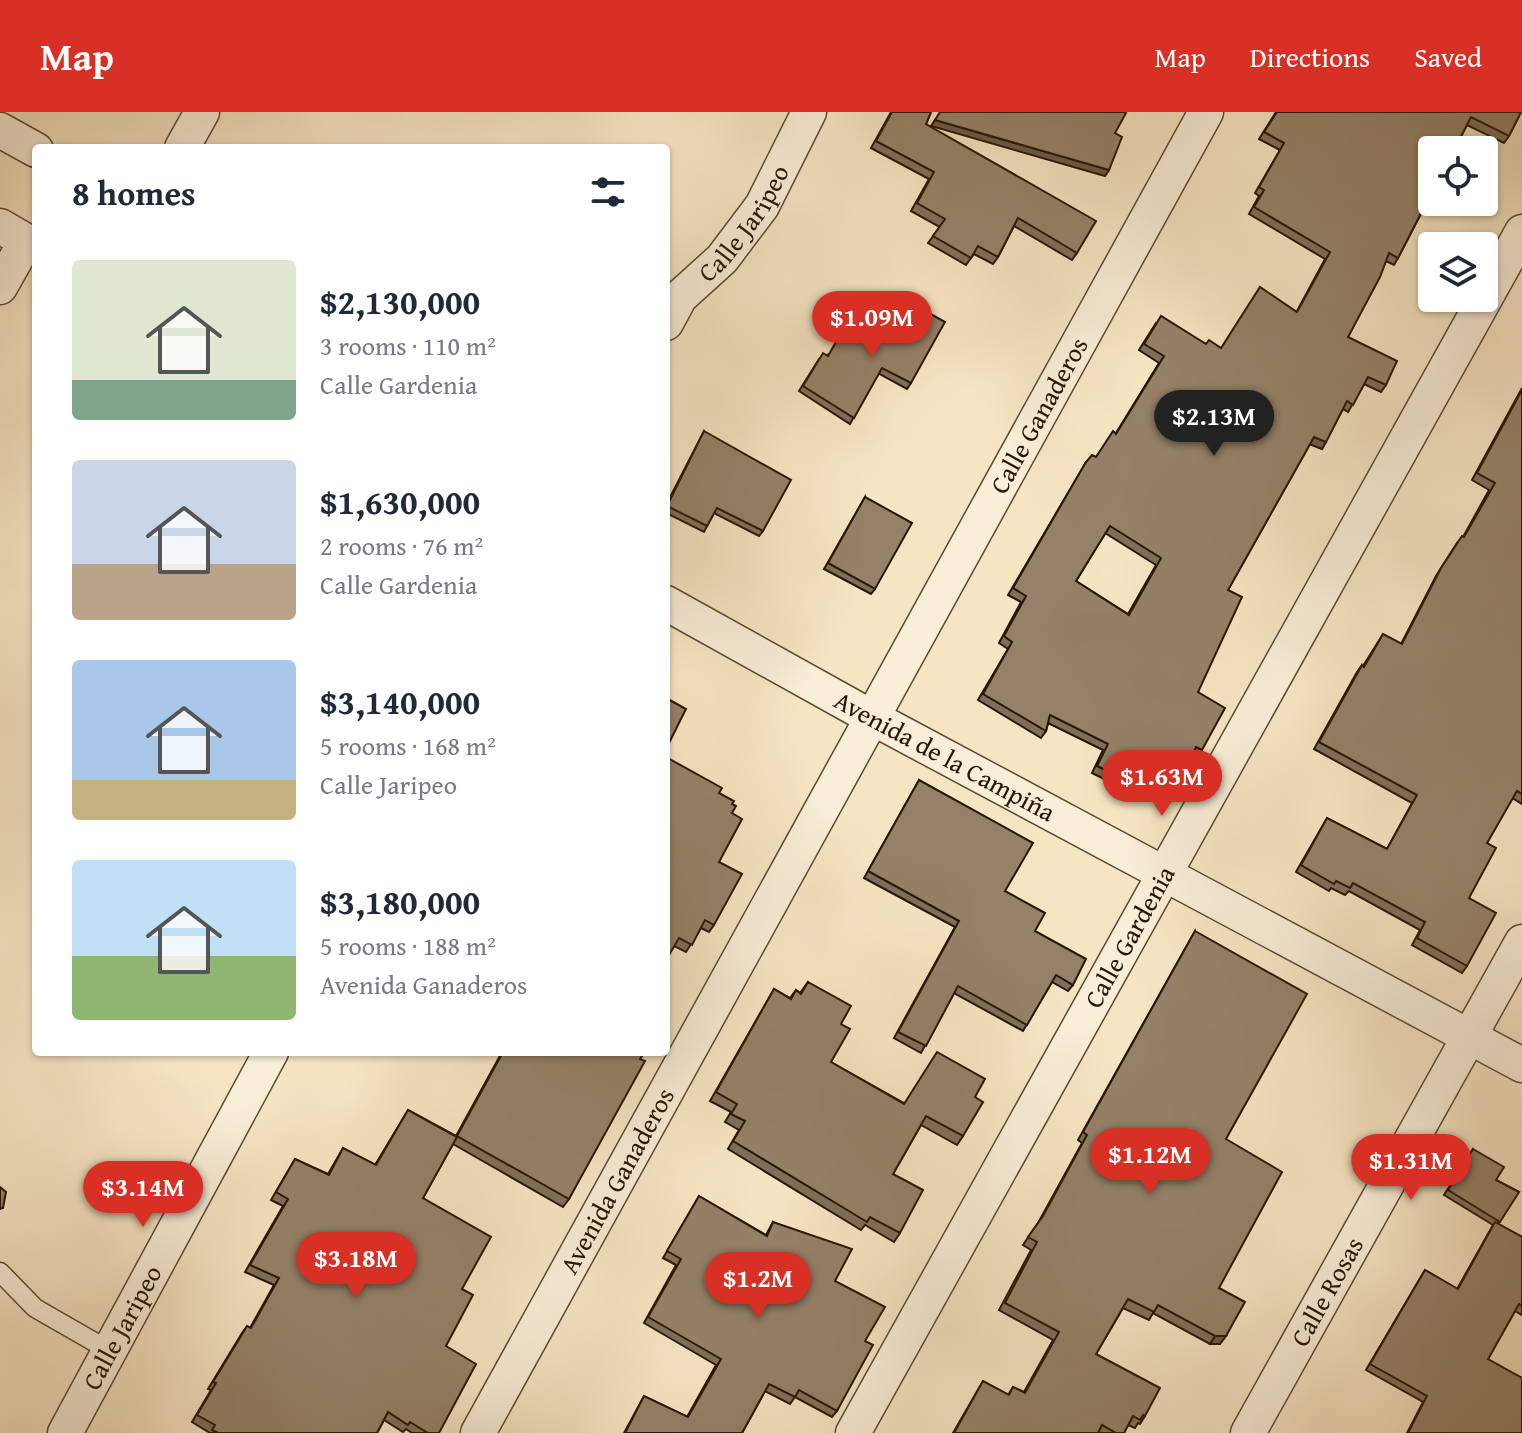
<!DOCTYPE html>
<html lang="en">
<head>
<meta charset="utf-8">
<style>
  :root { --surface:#fff; --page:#f6f6f7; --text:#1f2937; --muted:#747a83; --accent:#d93025 }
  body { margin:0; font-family:"Gentium Book Plus",serif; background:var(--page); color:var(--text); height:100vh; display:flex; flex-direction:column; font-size:30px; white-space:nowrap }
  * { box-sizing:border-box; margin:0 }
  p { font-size:26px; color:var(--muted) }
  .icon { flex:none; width:44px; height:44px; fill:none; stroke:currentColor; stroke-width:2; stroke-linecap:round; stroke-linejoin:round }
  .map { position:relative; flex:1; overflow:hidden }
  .panel { position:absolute; left:32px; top:32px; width:638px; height:912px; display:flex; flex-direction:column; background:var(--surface); border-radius:8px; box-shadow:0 2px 6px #0004 }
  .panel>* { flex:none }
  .fabs { position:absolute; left:1418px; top:24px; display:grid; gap:16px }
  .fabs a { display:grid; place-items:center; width:80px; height:80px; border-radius:8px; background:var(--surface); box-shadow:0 2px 6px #0004; font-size:40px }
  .price { position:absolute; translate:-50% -68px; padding:0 18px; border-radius:28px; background:var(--accent); color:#fff; font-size:26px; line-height:52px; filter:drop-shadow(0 2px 4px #0008) }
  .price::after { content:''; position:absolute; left:50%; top:48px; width:24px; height:18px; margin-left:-12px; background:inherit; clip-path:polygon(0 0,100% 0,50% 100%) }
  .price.current { background:#222; color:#fff }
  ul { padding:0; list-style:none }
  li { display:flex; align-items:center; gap:24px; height:200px; padding:0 40px }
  li span { display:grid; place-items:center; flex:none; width:224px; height:160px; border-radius:8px; color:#555 }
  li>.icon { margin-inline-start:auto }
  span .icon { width:96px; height:96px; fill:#fffc; stroke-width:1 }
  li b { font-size:34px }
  h2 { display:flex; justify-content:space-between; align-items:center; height:96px; padding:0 40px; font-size:34px }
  header { display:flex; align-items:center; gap:48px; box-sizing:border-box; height:112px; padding:0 40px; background:var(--accent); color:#fff }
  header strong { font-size:38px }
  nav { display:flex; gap:44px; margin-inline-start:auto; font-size:28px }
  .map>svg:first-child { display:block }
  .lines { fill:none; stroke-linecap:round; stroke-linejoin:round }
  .service-casing { stroke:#5c4934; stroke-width:21 }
  .minor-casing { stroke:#5c4934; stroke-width:37 }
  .service { stroke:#f9eed8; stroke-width:18 }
  .minor { stroke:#f9eed8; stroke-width:34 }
  .wall { fill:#7f6f59; stroke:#291504; stroke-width:2; fill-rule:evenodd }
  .shaded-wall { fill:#685a48; stroke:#291504; stroke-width:2 }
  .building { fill:#948167; stroke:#291504; stroke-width:2; fill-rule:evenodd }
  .labels { text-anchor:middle; stroke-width:7; stroke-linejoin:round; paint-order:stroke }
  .street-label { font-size:26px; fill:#291504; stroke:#f9eed8 }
</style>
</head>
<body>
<header>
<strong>Map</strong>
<nav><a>Map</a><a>Directions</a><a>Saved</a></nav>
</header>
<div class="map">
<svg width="1522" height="1321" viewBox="0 0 1522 1321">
  <rect width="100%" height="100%" fill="#f6e5c3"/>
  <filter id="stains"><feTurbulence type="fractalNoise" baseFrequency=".0025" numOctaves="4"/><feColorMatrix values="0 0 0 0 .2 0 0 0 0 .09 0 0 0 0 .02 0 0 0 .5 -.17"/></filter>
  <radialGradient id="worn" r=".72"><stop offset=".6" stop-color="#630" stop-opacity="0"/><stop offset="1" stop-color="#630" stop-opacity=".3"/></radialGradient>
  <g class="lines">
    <defs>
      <path id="service" d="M0 1160 35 1196 110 1239"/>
      <g id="minor">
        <path d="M0 18 36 38"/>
        <path d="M182 36 202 0"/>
        <path d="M0 114 36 135"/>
        <path d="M0 175 26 129"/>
        <path id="s1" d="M666 211 680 185 722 147 762 94 809 0"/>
        <path id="s2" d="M666 491 871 605 1522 953"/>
        <path id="s3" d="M65 1321 271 940"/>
        <path id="s4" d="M478 1321 1206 0"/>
        <path id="s5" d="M853 1321 1522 120"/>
        <path id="s6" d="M1248 1321 1522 830"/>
      </g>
    </defs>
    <use href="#service" class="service-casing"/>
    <use href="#minor" class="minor-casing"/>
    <use href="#service" class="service"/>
    <use href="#minor" class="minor"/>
  </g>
  <g class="wall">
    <path d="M891 0H931L926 12 1077 141 1072 148 1014 114 998 145 993 152 974 142 966 153 928 131 940 115 911 99 929 67 871 36Z"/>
    <path d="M1276 0H1521L1509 24 1504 31 1467 13 1398 146 1394 153 1386 149 1348 225 1386 273 1381 280 1364 272 1348 300 1343 297 1322 337 1310 332 1228 478 1198 580 1202 638 1198 645 1193 642 1172 687 1167 694 1142 682 1140 685 1092 661 1103 638 1048 611 1046 619 1041 626 978 588 1008 537 999 531 1021 490 1008 483 1082 357 1086 350 1096 345 1116 321 1159 251 1139 238 1156 211 1206 232 1221 236 1297 199 1325 147 1249 102 1259 84 1255 81 1280 38 1259 27ZM1105 421 1156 453 1128 502 1076 469Z"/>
    <path d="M916 194 911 271 907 277 878 261 850 312 799 279 819 247 827 243 872 218 900 221Z"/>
    <path d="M1522 276V692L1512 686 1487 731 1469 786 1467 854 1462 861 1412 833 1420 818 1349 779 1345 783 1331 776 1329 779 1296 760 1327 706 1387 737 1412 691 1314 637 1357 560 1362 553 1363 554 1383 522 1401 532 1436 464 1457 431 1463 425 1489 378 1472 368Z"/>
    <path d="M704 319 763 419 759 424 714 401 704 420 666 401V393Z"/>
    <path d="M865 385 875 477 871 482 824 457Z"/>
    <path d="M919 668 1035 819 1073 873 1068 879 1052 870 1023 919 954 881 921 941 894 926 955 815 864 766Z"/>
    <path d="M719 681 732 692V701L719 750 714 813 709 820 701 816 686 840 674 834Z"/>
    <path d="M1195 819 1226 1027 1219 1176 1220 1232H1210L1153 1201 1149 1208 1123 1196 1096 1242 1145 1304 1140 1312 1138 1311 1135 1316 1128 1313 1124 1321H953L983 1269 1008 1283 1013 1275 1024 1280 1053 1228 999 1198 1031 1138 1023 1133 1038 1111 1082 1031 1078 1028Z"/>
    <path d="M808 870 841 912 831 950 904 991 975 985 963 1024 957 1033 921 1013 893 1062 900 1121 894 1130 865 1113 861 1118 728 1037 739 1018 725 1010 731 1000 710 989 774 877 790 886 796 878 800 881Z"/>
    <path d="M502 940H644L569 1087 563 1095 453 1032 423 1086 462 1177 446 1234 439 1321H412L406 1317 403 1320 384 1308 377 1321H210L192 1310 211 1278 208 1277 242 1221 247 1214 250 1216 274 1173 245 1160 283 1094 271 1088 295 1047 328 1062 343 1036 375 1053 408 998 456 1024Z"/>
    <path d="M1473 1037 1496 1068 1519 1080 1498 1112 1522 1125V1203L1515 1199 1488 1247 1522 1321H1407L1423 1290 1366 1258 1425 1158 1457 1177 1493 1113 1444 1083Z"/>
    <path d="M699 1084 766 1123 773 1110 835 1169 865 1229 837 1299 832 1305 795 1285 790 1292 765 1279 742 1321H624L644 1284 687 1305 716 1253 644 1211 676 1153 663 1146Z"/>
  </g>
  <g class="shaded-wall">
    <path d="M935 8 1109 58 1105 64 931 14Z"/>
    <path d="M1314 325 1326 330 1322 337 1309 332Z"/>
    <path d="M1215 1224H1226L1220 1232H1210Z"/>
  </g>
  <g class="building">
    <path d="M892 0H931L926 12 1096 109 1077 141 1018 106 998 145 978 134 971 146 933 124 945 107 917 91 934 60 876 29Z"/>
    <path d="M940 0H1124L1126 1 1115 21 1122 25 1109 58 935 8Z"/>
    <path d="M1277 0H1521L1509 24 1471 5 1454 38H1432V80L1398 146 1389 141 1380 165 1348 225 1397 249 1386 273 1368 265 1353 293 1347 289 1326 330 1314 325 1228 478 1242 485 1198 580 1225 596 1202 638 1196 635 1172 687 1147 675 1145 678 1097 654 1108 632 1050 603 1046 619 983 582 1012 530 1004 524 1026 484 1013 476 1086 350 1092 343 1096 345 1113 319 1116 322 1164 244 1144 232 1161 204 1206 232 1209 228 1221 236 1260 175 1297 200 1330 140 1254 95 1264 78 1259 75 1284 31 1264 20ZM1110 414 1161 446 1129 503 1076 469Z"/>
    <path d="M916 194 945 210 911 271 882 256 854 306 803 274 823 241 828 244 849 207 873 218 878 210 901 222Z"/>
    <path d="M1522 278V682L1517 679 1487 731 1496 736 1469 786 1496 801 1467 854 1417 826 1425 810 1353 771 1350 776 1336 769 1334 772 1301 753 1327 706 1387 737 1417 683 1319 630 1362 553 1364 555 1383 522 1402 532 1441 456 1462 424 1464 425 1495 371 1477 361Z"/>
    <path d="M704 319 791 368 763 419 717 396 707 414 667 394Z"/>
    <path d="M865 385 912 411 875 477 828 451Z"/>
    <path d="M666 586 686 597 666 637Z"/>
    <path d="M666 645 722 676 719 681 734 689 732 692 736 694 732 701 742 707 719 750 742 762 714 813 705 808 692 833 679 826 666 848Z"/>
    <path d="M919 668 1033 731 1005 779 1045 801 1035 819 1086 847 1073 873 1056 863 1027 913 958 874 926 934 898 920 959 809 868 759Z"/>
    <path d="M1195 819 1307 882 1226 1027 1282 1060 1219 1176 1245 1190 1226 1224H1215L1158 1193 1154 1200 1128 1187 1096 1242 1160 1276 1145 1304 1143 1303 1140 1308 1133 1304 1124 1321H1116L1102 1313 1098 1321H954L983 1269 1009 1283 1013 1275 1025 1281 1059 1220 1005 1191 1037 1130 1028 1125 1043 1104 1087 1023 1083 1020Z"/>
    <path d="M808 870 851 894 841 912 850 917 831 950 904 992 937 940 985 967 975 985 983 990 963 1024 926 1004 893 1062 923 1078 900 1121 870 1105 867 1110 733 1029 745 1009 731 1002 737 992 716 980 774 877 791 887 796 878 801 882Z"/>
    <path d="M503 940H644L640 947 645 949 569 1087 457 1024Z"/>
    <path d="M408 998 457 1025 423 1086 491 1125 462 1177 473 1183 446 1234 476 1252 439 1321H428L410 1310 408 1313 388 1300 377 1321H218L212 1318 215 1313 197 1303 216 1271 213 1270 247 1214 251 1216 279 1166 250 1153 288 1087 276 1080 295 1047 329 1063 343 1036 376 1053Z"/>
    <path d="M1473 1037 1504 1055 1496 1068 1519 1080 1500 1110 1448 1078Z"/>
    <path d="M0 1075 6 1080 3 1096 0 1097Z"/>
    <path d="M699 1084 767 1124 773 1110 852 1137 835 1169 885 1195 865 1229 873 1233 837 1299 799 1278 795 1285 769 1272 742 1321H625L644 1284 688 1305 721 1247 648 1205 681 1147 667 1139Z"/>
    <path d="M1495 1110 1522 1125V1194L1519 1192 1488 1247 1522 1266V1321H1408L1427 1284 1370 1252 1425 1158 1458 1177Z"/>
  </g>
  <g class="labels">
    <g class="street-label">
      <text dy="9" stroke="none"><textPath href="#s1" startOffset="128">Calle Jaripeo</textPath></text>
      <text dy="9" stroke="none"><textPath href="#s4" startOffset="1162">Calle Ganaderos</textPath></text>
      <text dy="9" stroke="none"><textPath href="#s2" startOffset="318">Avenida de la Campiña</textPath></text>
      <text dy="9" stroke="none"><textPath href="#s5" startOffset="568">Calle Gardenia</textPath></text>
      <text dy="9" stroke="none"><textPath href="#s4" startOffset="288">Avenida Ganaderos</textPath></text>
      <text dy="9" stroke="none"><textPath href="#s6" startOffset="162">Calle Rosas</textPath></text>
      <text dy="9" stroke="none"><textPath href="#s3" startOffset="120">Calle Jaripeo</textPath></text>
    </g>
  </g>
  <rect width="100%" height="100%" filter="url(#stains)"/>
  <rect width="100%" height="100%" fill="url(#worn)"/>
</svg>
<div class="fabs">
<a><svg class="icon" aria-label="locate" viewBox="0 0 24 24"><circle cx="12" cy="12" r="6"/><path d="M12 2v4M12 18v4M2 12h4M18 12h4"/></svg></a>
<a><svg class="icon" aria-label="layers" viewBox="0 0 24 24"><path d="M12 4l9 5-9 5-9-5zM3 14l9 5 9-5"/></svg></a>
</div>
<b class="price" style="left:872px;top:247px">$1.09M</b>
<b class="price current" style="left:1214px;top:346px">$2.13M</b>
<b class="price" style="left:1162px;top:706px">$1.63M</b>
<b class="price" style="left:1150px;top:1084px">$1.12M</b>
<b class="price" style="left:1411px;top:1090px">$1.31M</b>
<b class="price" style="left:143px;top:1117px">$3.14M</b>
<b class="price" style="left:356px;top:1188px">$3.18M</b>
<b class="price" style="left:758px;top:1208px">$1.2M</b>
<section class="panel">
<h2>8 homes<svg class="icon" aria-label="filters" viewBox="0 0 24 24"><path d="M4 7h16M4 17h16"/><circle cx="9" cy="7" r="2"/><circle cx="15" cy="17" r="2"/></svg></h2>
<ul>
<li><span style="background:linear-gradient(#dfe7d0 75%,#7fa58c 0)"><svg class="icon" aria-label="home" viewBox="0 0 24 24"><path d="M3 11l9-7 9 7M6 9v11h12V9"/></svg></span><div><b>$2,130,000</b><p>3 rooms · 110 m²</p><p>Calle Gardenia</p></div></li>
<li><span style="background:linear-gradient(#c9d6e8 65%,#b9a48a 0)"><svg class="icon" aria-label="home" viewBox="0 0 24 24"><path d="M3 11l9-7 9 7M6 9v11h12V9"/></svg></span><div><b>$1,630,000</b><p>2 rooms · 76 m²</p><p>Calle Gardenia</p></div></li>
<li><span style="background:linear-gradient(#a9c7e8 75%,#c2b280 0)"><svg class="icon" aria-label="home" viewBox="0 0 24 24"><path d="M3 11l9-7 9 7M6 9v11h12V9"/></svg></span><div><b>$3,140,000</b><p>5 rooms · 168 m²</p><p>Calle Jaripeo</p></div></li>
<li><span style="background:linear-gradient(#bfe0f5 60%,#8fb573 0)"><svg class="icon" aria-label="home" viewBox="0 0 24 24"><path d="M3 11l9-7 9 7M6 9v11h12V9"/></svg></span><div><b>$3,180,000</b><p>5 rooms · 188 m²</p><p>Avenida Ganaderos</p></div></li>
</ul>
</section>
</div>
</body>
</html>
